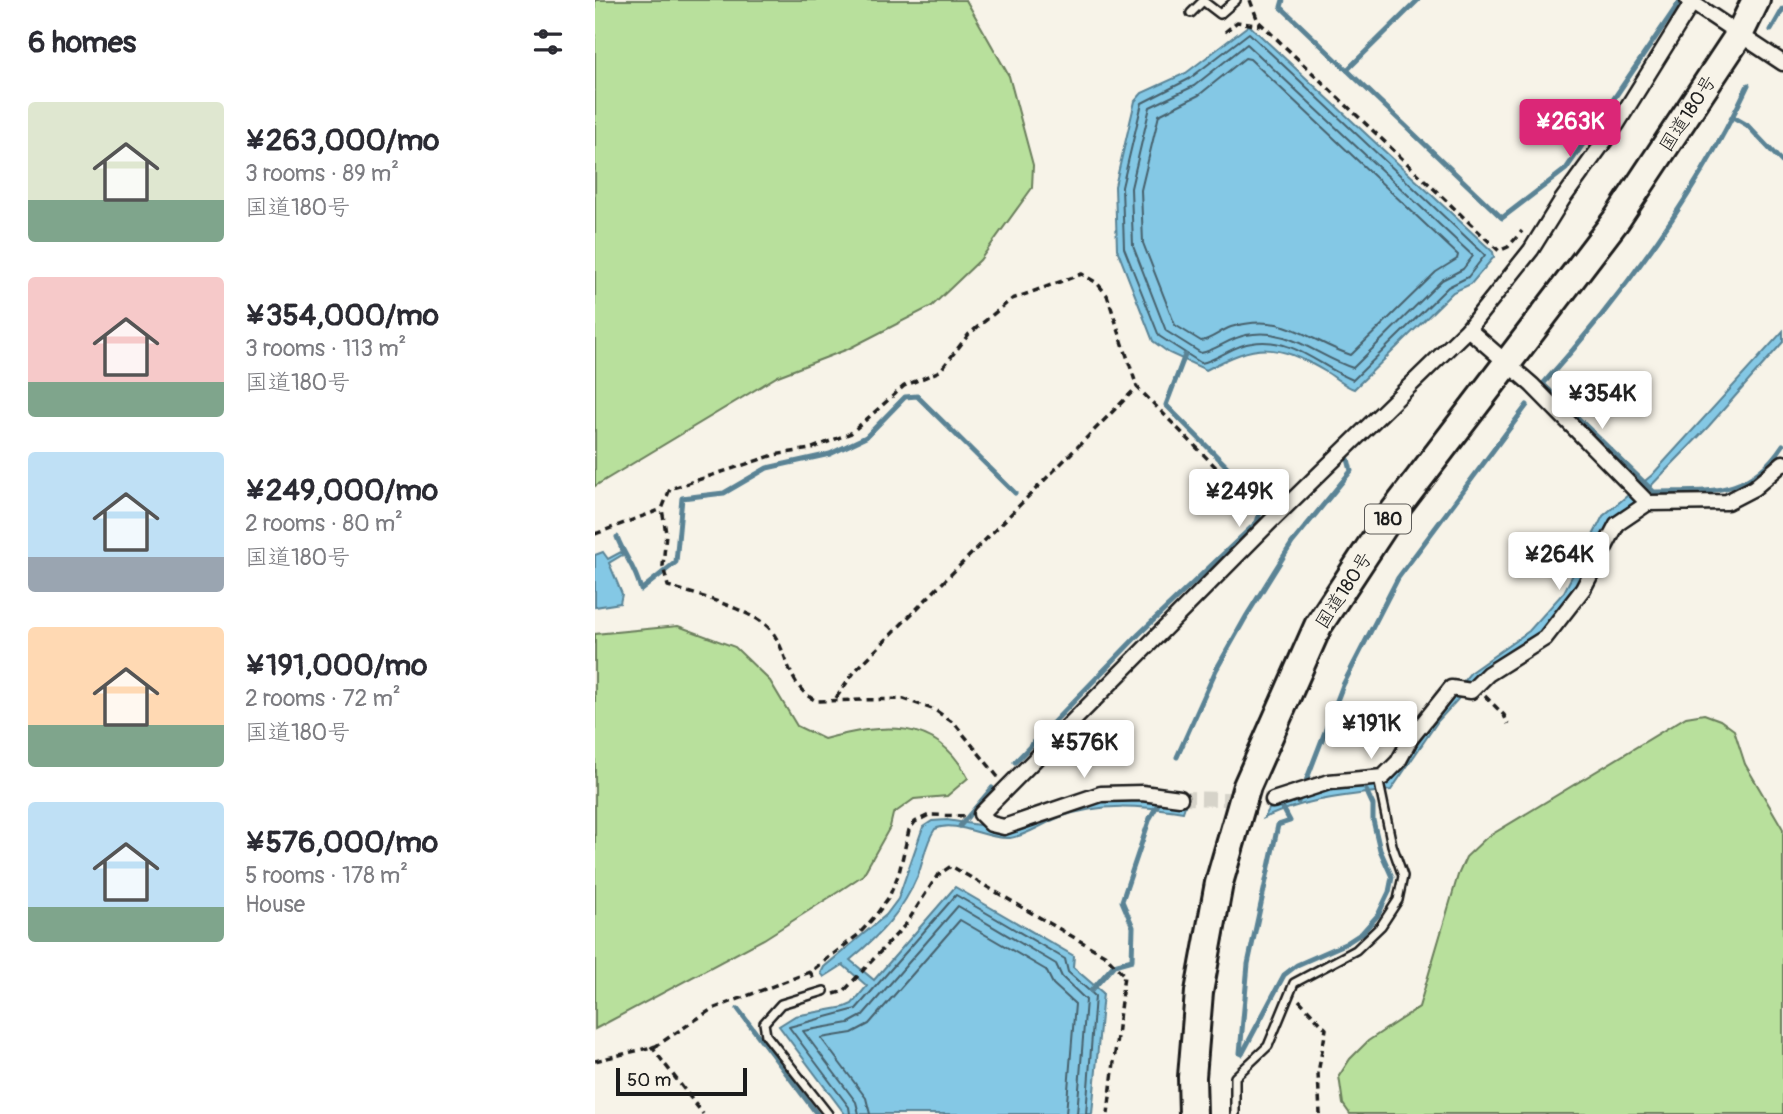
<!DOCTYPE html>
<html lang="en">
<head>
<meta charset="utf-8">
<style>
  :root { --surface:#fff; --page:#f2f2f3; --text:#2b2b33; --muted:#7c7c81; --accent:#db2777 }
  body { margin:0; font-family:Pangolin,"Klee One",sans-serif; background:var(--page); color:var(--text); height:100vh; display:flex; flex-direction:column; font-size:26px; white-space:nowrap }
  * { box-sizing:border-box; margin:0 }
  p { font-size:23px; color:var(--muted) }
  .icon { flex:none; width:38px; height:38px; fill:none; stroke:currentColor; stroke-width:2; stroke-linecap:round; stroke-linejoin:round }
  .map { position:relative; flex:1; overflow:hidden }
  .sheet { display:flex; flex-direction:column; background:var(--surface); width:595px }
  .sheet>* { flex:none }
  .scale { position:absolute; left:21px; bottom:18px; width:131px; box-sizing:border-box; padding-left:7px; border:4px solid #1c1c1c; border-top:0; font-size:19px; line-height:24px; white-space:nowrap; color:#1c1c1c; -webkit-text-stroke:5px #f7f3e8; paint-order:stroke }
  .price { position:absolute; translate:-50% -60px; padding:0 16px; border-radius:7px; background:#fff; color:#222; font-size:23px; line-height:46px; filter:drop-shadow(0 2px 4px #0008) }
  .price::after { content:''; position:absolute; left:50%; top:42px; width:21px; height:16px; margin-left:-10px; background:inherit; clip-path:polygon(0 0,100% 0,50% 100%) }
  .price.current { background:var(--accent); color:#fff }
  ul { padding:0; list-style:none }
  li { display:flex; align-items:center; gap:21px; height:175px; padding:0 28px }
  li span { display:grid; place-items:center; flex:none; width:196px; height:140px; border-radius:7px; color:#555 }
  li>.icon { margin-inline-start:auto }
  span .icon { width:84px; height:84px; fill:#fffc; stroke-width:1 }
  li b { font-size:30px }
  h2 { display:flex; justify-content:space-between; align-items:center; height:84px; padding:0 28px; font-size:30px }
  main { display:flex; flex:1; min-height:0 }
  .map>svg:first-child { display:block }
  .green { fill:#b8e09c; stroke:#6a7e5c; stroke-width:2 }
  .water { fill:#84c8e5; stroke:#5a8395; stroke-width:2 }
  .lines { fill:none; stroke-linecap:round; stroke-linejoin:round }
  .shore { stroke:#46616c; stroke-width:2 }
  .stream { stroke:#5a8395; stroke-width:5 }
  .street-tunnel { stroke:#d6d3c9; stroke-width:14; stroke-dasharray:14 7; stroke-linecap:butt }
  .lane-casing { stroke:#1c1c1c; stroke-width:12 }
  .street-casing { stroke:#1c1c1c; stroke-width:19 }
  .highway-casing { stroke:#1c1c1c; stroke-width:32 }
  .path { stroke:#1c1c1c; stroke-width:3.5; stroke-dasharray:7 5; stroke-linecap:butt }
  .lane { stroke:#f7f3e8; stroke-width:7 }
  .street { stroke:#f7f3e8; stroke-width:14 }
  .highway { stroke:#f7f3e8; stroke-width:26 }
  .labels { text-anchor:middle; stroke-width:5; stroke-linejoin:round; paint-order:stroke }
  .shield { fill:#f7f3e8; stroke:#5e5c59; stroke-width:2 }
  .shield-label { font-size:18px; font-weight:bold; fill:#1c1c1c }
  .street-label { font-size:19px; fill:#1c1c1c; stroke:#f7f3e8 }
</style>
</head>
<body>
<main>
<section class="sheet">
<h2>6 homes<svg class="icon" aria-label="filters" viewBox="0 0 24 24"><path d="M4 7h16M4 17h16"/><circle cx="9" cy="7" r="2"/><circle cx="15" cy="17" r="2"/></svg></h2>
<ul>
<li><span style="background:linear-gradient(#dfe7d0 70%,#7fa58c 0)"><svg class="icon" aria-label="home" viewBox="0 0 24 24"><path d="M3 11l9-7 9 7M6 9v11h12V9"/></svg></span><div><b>¥263,000/mo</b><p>3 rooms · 89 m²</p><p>国道180号</p></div></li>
<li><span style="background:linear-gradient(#f6c9c9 75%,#7fa58c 0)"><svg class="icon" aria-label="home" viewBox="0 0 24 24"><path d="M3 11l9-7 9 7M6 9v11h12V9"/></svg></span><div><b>¥354,000/mo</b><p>3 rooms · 113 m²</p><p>国道180号</p></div></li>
<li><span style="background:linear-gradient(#bfe0f5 75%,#9aa5b1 0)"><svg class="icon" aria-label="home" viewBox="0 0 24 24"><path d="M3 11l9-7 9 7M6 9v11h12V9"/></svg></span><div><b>¥249,000/mo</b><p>2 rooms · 80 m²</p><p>国道180号</p></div></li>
<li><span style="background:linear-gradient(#ffd9b3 70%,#7fa58c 0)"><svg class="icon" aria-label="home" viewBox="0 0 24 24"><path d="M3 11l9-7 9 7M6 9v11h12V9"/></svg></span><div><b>¥191,000/mo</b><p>2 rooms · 72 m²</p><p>国道180号</p></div></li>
<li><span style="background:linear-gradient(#bfe0f5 75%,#7fa58c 0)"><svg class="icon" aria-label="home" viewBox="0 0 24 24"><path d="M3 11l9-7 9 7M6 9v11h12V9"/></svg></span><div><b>¥576,000/mo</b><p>5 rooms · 178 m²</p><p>House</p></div></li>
</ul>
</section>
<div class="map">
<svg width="1188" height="1114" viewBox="0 0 1188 1114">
  <rect width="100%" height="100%" fill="#f7f3e8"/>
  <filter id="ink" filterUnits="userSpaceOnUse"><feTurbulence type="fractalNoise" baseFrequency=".0143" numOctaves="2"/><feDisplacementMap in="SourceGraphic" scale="14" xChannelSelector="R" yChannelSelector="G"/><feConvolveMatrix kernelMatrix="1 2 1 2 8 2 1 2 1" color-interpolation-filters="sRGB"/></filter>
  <g filter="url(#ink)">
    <g class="green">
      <path d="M0 0H371L414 76 438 165 437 188 385 260 337 306 253 349 183 376 0 486Z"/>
      <path d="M83 626 140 647 175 681 202 726 229 739C286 724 342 716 373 778L352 796 319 799 298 814 295 827 268 875 243 892 169 939 0 1029V634Z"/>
      <path d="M1109 714 1125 720 1139 730 1150 764 1188 829V1114H755L748 1104 744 1076 755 1059 773 1041 824 1007 863 875 871 857 891 838 1091 717Z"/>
    </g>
    <g class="water">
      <path d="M654 25 898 252 899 257 876 284 858 292 759 389C749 386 740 377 731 372 681 342 661 343 611 370L574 353 558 341 522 249 520 186 540 101 547 93 591 73Z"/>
      <path d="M1188 331V342L1113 427 1048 494 980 592 940 639 885 675 843 721 796 790C749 796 714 798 669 818L674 809 695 804 728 789 796 779 825 733 876 672 934 631 969 592 1008 516 1057 475Z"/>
      <path d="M8 552 13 559 26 552 27 555 14 563 27 594 25 603 0 607V555Z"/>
      <path d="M536 800 591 803 588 812C545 806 507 802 465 817 449 823 431 836 415 838 392 840 361 819 340 829 330 843 329 860 323 875 308 911 285 935 255 960L279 980 360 887 479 956 478 967 508 993 497 1114H250L184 1026 200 1016 250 1007 257 1004 272 986 248 965 229 977 226 973 229 967 291 915 303 899 328 827 337 821 352 820 390 826 491 801Z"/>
    </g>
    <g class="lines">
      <g class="shore">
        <path d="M654 33 890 255 873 277 853 287 758 380C725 367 697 336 657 343 638 345 623 360 606 363L564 336 529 248 527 187 547 103 594 79Z"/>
        <path d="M652 44 878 256 868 269 847 280 758 368C721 356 693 326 651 335 635 338 621 350 606 353L571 331 538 246 536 188 555 107 599 86Z"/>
        <path d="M650 58 655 59 863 255 862 259 841 272 756 355C711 340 689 311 636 327 625 331 617 339 606 341L580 325 548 243 546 190 564 115 604 95Z"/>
        <path d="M255 1114 254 1107 194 1027 261 1009 361 895 470 959 473 972 500 996 491 1114"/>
        <path d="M264 1114 261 1102 208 1031 254 1023 267 1016 363 906 461 964 467 977 491 1000 482 1114"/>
        <path d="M275 1114 271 1098 226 1038 257 1033 274 1024 365 920 451 970 458 984 480 1004 471 1114"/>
      </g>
      <g class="stream">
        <path d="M688 0 686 7 907 218 971 169 1086 0"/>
        <path d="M1176 30 1188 9"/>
        <path d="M752 70 823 0"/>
        <path d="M1153 85C1102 194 1028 295 948 384L1059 492C1115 491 1153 498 1188 445"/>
        <path d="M1138 117 1152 125 1188 163"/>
        <path d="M22 537C30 558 40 566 46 590L81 562 87 498 129 493 172 468 235 454 271 437 310 397 322 396 420 493"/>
        <path d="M582 757 621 670 652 615 697 543 756 471 753 459"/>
        <path d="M420 762 544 634 662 522 668 503 571 405 590 355"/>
        <path d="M703 802 748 685 803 578 932 405"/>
        <path d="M365 826 397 788"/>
        <path d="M496 991 519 965 537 960 538 927 527 901 555 818 563 804"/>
        <path d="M143 1009 222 1114"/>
        <path d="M645 1053 653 964 683 825 695 821 688 808"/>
        <path d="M647 1054 689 975 702 965 750 944 767 933 783 915 794 892 797 877 785 850 778 820V805L771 790"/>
      </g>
      <path class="street-tunnel" d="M585 798 678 800"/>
      <defs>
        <g id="lane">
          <path d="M596 13 608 1 625 14 641 0"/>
          <path d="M229 991 186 1004 169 1023 171 1035 233 1114"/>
          <path d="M640 1114V1077L673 1046 699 983 761 950 786 926 803 900 808 876 797 845 783 778"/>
        </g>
        <g id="street">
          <path d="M1093 0 1188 63"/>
          <path d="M873 329 936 250 967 200 1022 124 1097 3"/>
          <path d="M585 798 547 793 506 794 409 827 396 824 386 814 675 522 873 329 937 385 1053 503"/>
          <path d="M678 800 734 782 788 777 803 762 816 738 856 688 876 691 893 674 950 638 988 589 1022 524 1053 503 1132 502 1159 488 1188 463"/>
        </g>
        <path id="highway" d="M598 1114 597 1077 604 992 624 883 652 786 723 626 794 518 1022 219 1144 35 1161 0"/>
      </defs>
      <use href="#lane" class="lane-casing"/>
      <use href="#street" class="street-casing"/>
      <use href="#highway" class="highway-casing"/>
      <g class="path">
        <path d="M655 0 663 21 904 251 913 247 927 231"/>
        <path d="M630 32 642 22 666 26"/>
        <path d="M0 534 67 509"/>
        <path d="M890 696 909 715 913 724"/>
        <path d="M241 698 260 671 542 387"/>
        <path d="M403 777 360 724 340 710 309 699 222 701C192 688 194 652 175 629 158 610 99 594 73 586L68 566 71 533 67 509 75 489 179 455 215 449 256 433 309 386 345 371 374 334 417 299 487 274 502 283 512 295 542 387 664 511"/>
        <path d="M215 972 221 982"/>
        <path d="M239 994 249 991 311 924 342 876 356 866 511 956 529 975 513 1114"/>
        <path d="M704 1000 731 1029 723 1073 725 1114"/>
        <path d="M56 1046 108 1114"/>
        <path d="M0 1061 61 1046 117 1009 215 972 263 935 281 915 294 897 304 873 314 830 320 822 334 815 374 816"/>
      </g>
      <use href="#lane" class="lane"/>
      <use href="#street" class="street"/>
      <use href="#highway" class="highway"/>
    </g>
  </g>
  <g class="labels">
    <rect class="shield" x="770" y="504.5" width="46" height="29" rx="5"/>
    <g class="shield-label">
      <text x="793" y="525">180</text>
    </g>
    <g class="street-label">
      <text transform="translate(1092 113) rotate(-57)" y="7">国道180号</text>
      <text transform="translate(748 590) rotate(-57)" y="7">国道180号</text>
    </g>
  </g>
</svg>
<div class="scale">50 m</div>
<b class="price current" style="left:975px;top:159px">¥263K</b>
<b class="price" style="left:1007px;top:431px">¥354K</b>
<b class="price" style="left:644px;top:529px">¥249K</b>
<b class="price" style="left:964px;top:592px">¥264K</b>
<b class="price" style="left:776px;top:761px">¥191K</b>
<b class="price" style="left:489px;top:780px">¥576K</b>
</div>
</main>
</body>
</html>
